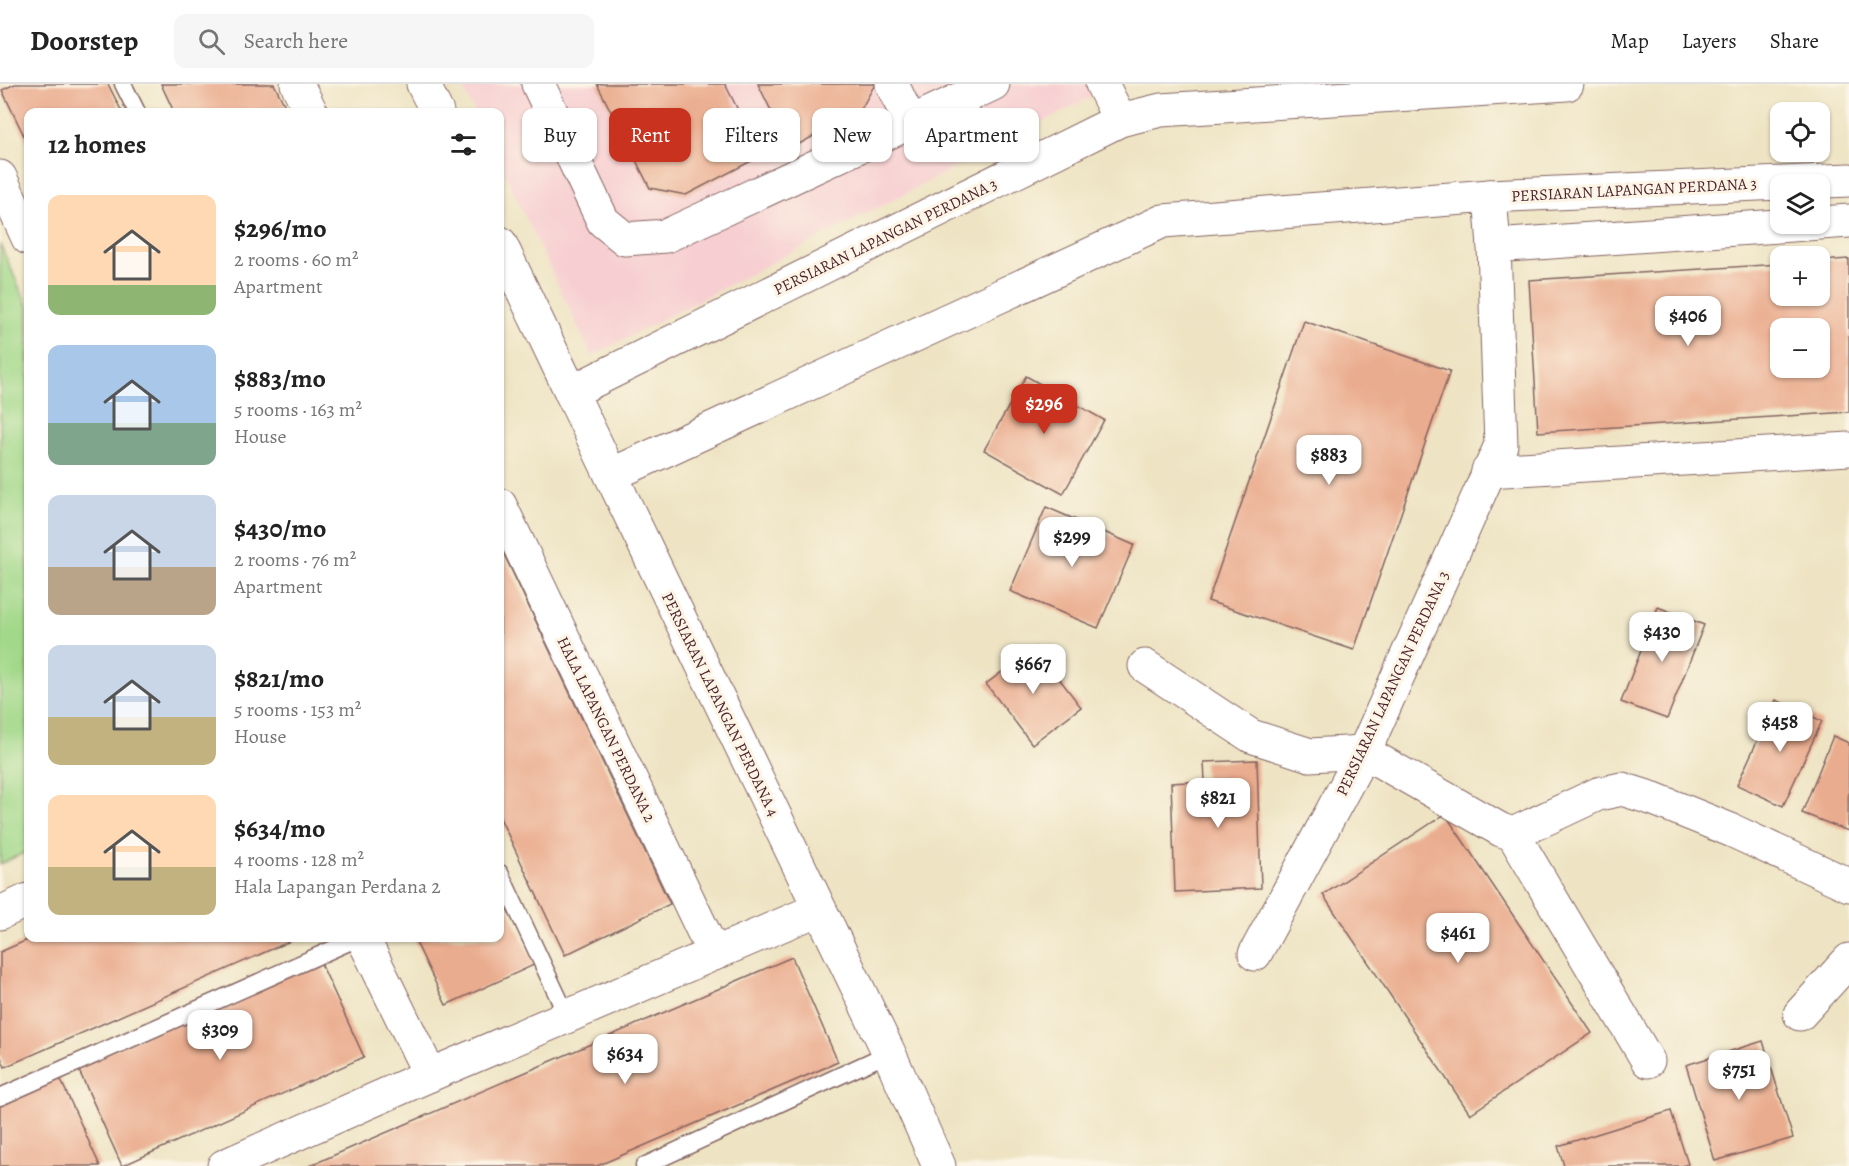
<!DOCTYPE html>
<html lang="en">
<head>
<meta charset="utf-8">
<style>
  :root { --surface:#fff; --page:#f6f6f6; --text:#222; --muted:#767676; --line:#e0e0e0; --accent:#c8321e }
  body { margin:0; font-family:Alegreya,serif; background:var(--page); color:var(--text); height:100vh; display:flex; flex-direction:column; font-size:22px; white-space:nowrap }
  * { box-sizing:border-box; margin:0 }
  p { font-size:20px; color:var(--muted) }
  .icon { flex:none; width:33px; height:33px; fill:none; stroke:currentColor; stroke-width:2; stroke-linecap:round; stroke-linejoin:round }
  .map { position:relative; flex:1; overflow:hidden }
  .sheet { position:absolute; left:24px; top:24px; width:480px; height:834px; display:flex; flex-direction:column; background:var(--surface); border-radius:12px; box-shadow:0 2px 4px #0004 }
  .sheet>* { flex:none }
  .hud { position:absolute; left:522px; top:24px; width:570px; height:54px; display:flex; gap:12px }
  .buttons { position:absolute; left:1770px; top:18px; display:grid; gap:12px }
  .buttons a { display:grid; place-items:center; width:60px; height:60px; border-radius:12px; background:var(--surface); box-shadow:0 2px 4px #0004; font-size:30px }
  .price { position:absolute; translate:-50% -51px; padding:0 14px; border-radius:12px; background:#fff; color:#222; font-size:20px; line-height:39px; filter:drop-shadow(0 2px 3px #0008) }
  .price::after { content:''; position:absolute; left:50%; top:36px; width:18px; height:14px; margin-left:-9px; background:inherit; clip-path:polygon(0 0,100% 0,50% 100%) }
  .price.selected { background:var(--accent); color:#fff }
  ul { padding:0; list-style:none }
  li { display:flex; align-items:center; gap:18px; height:150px; padding:0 24px }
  li span { display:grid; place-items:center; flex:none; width:168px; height:120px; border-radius:12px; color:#555 }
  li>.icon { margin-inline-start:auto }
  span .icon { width:72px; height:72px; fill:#fffc; stroke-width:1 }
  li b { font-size:26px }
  h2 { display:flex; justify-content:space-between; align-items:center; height:72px; padding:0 24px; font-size:26px }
  .tag { padding:0 21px; border-radius:12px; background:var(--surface); box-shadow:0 2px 4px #0004; font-size:21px; line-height:54px }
  .tag.selected { background:var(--accent); color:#fff }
  header { display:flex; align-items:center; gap:36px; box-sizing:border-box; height:84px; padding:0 30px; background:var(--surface); border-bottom:2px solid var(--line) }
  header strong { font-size:28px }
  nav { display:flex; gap:33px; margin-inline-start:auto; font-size:21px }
  .search { width:420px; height:54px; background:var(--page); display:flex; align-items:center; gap:15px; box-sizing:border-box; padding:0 21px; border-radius:12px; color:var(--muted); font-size:22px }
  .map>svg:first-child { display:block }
  .built { fill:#f7cfd2 }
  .park { fill:#a1d889; stroke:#767c5a; stroke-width:1.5 }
  .building { fill:#eaac8e; fill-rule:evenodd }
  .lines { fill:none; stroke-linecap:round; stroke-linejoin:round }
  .lane-casing { stroke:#836461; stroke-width:19 }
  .street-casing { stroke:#836461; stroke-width:35 }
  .secondary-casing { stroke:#836461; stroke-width:35 }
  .lane { stroke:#fff; stroke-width:16 }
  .street { stroke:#fff; stroke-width:33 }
  .secondary { stroke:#fff; stroke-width:33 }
  .labels { text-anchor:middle; stroke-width:6; stroke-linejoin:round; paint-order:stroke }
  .street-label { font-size:16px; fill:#4a1f2b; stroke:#fcf5e5 }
</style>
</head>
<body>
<header>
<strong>Doorstep</strong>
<div class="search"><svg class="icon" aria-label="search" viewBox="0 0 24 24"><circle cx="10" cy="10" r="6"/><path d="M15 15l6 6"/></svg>Search here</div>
<nav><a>Map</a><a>Layers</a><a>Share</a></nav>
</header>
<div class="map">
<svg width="1849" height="1082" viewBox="0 0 1849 1082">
  <rect width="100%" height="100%" fill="#fcf5e5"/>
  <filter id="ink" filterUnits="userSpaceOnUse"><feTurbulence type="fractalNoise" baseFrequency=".0167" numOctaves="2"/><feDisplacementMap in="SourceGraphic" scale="12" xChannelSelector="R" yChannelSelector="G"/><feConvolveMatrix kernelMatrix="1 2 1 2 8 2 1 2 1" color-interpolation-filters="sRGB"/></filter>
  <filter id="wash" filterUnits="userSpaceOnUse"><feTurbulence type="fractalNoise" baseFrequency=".008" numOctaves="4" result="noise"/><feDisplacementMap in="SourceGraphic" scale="24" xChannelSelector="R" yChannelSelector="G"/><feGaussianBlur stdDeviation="1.35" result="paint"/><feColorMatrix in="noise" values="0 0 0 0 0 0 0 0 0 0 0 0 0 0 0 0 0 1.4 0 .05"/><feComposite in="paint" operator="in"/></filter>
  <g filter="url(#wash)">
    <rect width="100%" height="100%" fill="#eee4c4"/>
    <path class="built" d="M461 0H1116L592 272 500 80V28H475Z"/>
    <path class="park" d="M0 160 28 223V767L0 780Z"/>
    <g id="blocks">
      <g class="building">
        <path d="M15 0H108L122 28H28V60L2 6Z"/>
        <path d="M161 0H274L288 28H174Z"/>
        <path d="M597 0H725L761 72 686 111 650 104Z"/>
        <path d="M758 0H875L860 27 790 65Z"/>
        <path d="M1849 175V328L1538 348 1529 196 1780 180V212H1820V177ZM1780 244H1820V284H1780Z"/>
        <path d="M1304 237 1450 287 1354 566 1208 517Z"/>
        <path d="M1026 292 1104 336 1063 410 984 366Z"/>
        <path d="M1046 423 1134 461 1098 544 1010 507Z"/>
        <path d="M500 462 670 820 565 871 500 734Z"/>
        <path d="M1658 523 1704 541 1667 635 1621 618Z"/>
        <path d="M1035 563 1081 623 1032 660 986 600Z"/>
        <path d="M1776 616 1822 637 1783 722 1737 701Z"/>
        <path d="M1833 652 1849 659 1848 747 1802 729Z"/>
        <path d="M1257 676 1261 804 1175 808 1171 699 1205 697 1204 678Z"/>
        <path d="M1445 730 1592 949 1470 1030 1323 811Z"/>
        <path d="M500 806 534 881 446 921 414 854H500Z"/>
        <path d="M32 854H297L5 983 0 971V868Z"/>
        <path d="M318 873 364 973 122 1082 77 982Z"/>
        <path d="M792 873 838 978 597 1082H309Z"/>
        <path d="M1763 957 1793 1054 1715 1077 1686 981Z"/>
        <path d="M59 992 100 1082H0V1019Z"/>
        <path d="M1671 1027 1688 1080 1682 1082H1564L1558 1062Z"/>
      </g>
    </g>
  </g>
  <g filter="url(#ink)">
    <use href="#blocks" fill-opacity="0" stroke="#836461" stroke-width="1.5"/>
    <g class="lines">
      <defs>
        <g id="lane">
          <path d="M123 0 137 28"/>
          <path d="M500 789 567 932"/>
          <path d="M0 1013 358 854"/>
          <path d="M644 1082 889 969"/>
        </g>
        <g id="street">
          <path d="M297 0 311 28"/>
          <path d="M538 0 603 137 625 155 666 152 993 0"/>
          <path d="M892 0 910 38"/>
          <path d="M1102 0 1120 36"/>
          <path d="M0 93 28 154"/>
          <path d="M1494 162 1849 137"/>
          <path d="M571 308 889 969 939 1082"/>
          <path d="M1488 387 1849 365"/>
          <path d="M611 391 1163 137 1490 112 1849 96"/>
          <path d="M500 421 714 870"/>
          <path d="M1145 582 1251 652 1310 671 1364 668 1501 746 1513 750 1648 977"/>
          <path d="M1513 750 1598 710 1622 705 1654 715 1733 747 1849 801"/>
          <path d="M0 829 28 816"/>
          <path d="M363 854 430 991"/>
          <path d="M1255 870 1364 668 1501 361 1494 162 1490 112"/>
          <path d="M1800 930 1849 876"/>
          <path d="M224 1082 430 991 819 825"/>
        </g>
        <g id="secondary">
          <path d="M423 0 437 28"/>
          <path d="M500 159 571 308 1120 36 1161 26 1567 0"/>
        </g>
      </defs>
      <use href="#lane" class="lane-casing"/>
      <use href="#street" class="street-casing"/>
      <use href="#secondary" class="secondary-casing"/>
      <use href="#lane" class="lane"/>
      <use href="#street" class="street"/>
      <use href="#secondary" class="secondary"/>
    </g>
  </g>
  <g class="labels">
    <g class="street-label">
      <text transform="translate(1634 105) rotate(-3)" y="6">PERSIARAN LAPANGAN PERDANA 3</text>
      <text transform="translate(885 152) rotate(-26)" y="6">PERSIARAN LAPANGAN PERDANA 3</text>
      <text transform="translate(1392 599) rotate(-65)" y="6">PERSIARAN LAPANGAN PERDANA 3</text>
      <text transform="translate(721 620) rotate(64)" y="6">PERSIARAN LAPANGAN PERDANA 4</text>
      <text transform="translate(607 645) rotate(64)" y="6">HALA LAPANGAN PERDANA 2</text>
    </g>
  </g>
</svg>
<div class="buttons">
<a><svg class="icon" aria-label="locate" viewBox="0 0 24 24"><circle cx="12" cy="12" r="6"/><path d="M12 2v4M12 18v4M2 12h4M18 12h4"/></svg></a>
<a><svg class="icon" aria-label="layers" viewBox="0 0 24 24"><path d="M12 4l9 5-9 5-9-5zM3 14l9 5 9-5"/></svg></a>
<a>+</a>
<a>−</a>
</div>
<b class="price" style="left:1688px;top:263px">$406</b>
<b class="price selected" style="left:1044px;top:351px">$296</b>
<b class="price" style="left:1329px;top:402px">$883</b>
<b class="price" style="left:1072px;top:484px">$299</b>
<b class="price" style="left:1662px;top:579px">$430</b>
<b class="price" style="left:1033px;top:611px">$667</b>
<b class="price" style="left:1780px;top:669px">$458</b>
<b class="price" style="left:1218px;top:745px">$821</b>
<b class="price" style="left:1458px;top:880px">$461</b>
<b class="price" style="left:220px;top:977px">$309</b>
<b class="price" style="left:625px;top:1001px">$634</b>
<b class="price" style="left:1739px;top:1017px">$751</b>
<div class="hud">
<a class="tag">Buy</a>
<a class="tag selected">Rent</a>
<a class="tag">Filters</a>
<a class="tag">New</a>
<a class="tag">Apartment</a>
</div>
<section class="sheet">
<h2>12 homes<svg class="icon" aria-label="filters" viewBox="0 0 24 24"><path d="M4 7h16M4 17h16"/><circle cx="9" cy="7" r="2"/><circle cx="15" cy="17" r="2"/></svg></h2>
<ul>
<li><span style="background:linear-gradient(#ffd9b3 75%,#8fb573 0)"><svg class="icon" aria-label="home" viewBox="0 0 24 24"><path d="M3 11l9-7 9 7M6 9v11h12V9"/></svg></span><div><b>$296/mo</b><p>2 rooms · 60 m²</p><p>Apartment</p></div></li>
<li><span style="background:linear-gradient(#a9c7e8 65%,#7fa58c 0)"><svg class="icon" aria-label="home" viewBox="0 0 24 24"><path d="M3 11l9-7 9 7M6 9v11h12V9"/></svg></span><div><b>$883/mo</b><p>5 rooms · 163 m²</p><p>House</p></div></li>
<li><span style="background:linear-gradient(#c9d6e8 60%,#b9a48a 0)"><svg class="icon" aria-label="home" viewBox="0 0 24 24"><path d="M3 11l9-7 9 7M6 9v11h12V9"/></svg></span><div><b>$430/mo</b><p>2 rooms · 76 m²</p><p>Apartment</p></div></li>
<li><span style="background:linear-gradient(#c9d6e8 60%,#c2b280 0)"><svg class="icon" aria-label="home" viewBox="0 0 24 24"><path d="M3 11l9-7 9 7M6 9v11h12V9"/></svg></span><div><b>$821/mo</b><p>5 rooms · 153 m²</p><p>House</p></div></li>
<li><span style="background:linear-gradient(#ffd9b3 60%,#c2b280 0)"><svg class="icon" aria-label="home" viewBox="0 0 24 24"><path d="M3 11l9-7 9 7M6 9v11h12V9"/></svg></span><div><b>$634/mo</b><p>4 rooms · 128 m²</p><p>Hala Lapangan Perdana 2</p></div></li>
</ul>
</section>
</div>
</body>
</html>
